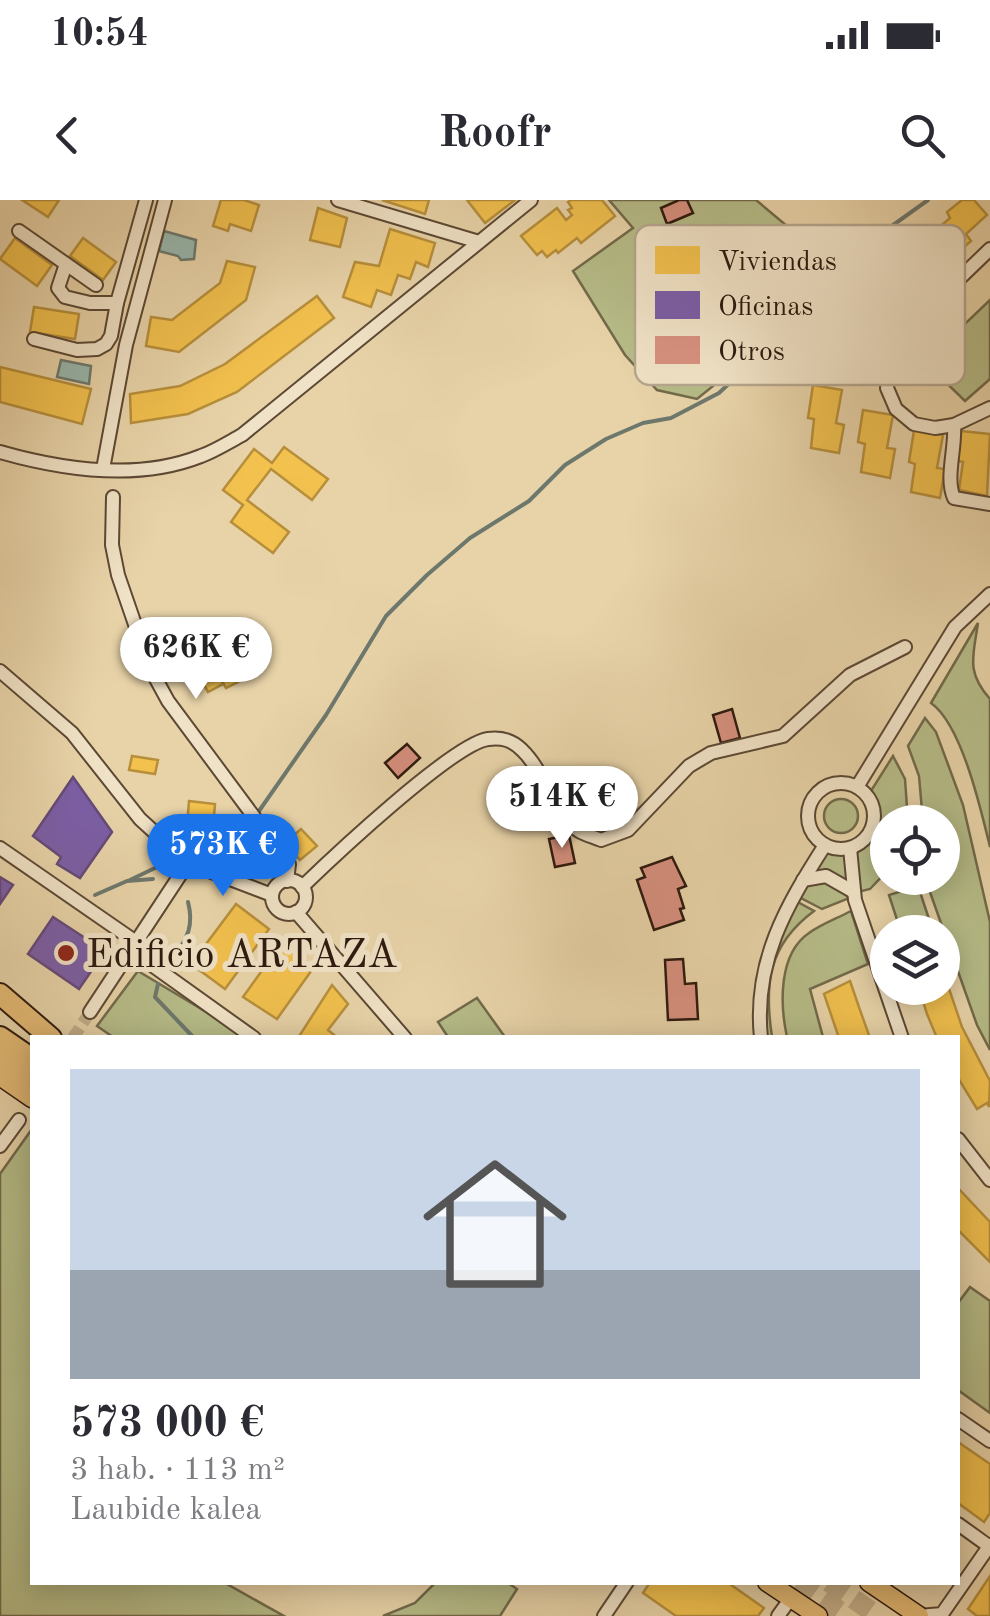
<!DOCTYPE html>
<html lang="es">
<head>
<meta charset="utf-8">
<style>
  :root { --surface:#fff; --page:#f2f2f3; --text:#2b2b33; --muted:#7c7c81; --accent:#1a73e8 }
  body { margin:0; font-family:"Old Standard TT",serif; background:var(--page); color:var(--text); height:100vh; display:flex; flex-direction:column; font-size:38px; white-space:nowrap }
  * { box-sizing:border-box; margin:0 }
  p { font-size:32px; color:var(--muted) }
  .icon { flex:none; width:55px; height:55px; fill:none; stroke:currentColor; stroke-width:2; stroke-linecap:round; stroke-linejoin:round }
  .map { position:relative; flex:1; overflow:hidden }
  .details { position:absolute; left:30px; top:835px; width:930px; height:550px; display:flex; flex-direction:column; background:var(--surface); border-radius:0px; box-shadow:0 5px 25px #0003 }
  .details>* { flex:none }
  .fabs { position:absolute; left:870px; top:605px; display:grid; gap:20px }
  .fabs a { display:grid; place-items:center; width:90px; height:90px; border-radius:50%; background:var(--surface); box-shadow:0 5px 25px #0003; font-size:50px }
  .price { position:absolute; translate:-50% -85px; padding:0 22px; border-radius:35px; background:#fff; color:#222; font-size:32px; line-height:65px; filter:drop-shadow(0 2px 5px #0008) }
  .price::after { content:''; position:absolute; left:50%; top:60px; width:30px; height:22px; margin-left:-15px; background:inherit; clip-path:polygon(0 0,100% 0,50% 100%) }
  .price.on { background:var(--accent); color:#fff }
  ul { padding:0; list-style:none }
  li { display:grid; align-content:center; gap:20px; height:530px; padding:0 40px }
  li span { display:grid; place-items:center; height:310px; border-radius:0px; color:#555 }
  li>.icon { margin-inline-start:auto }
  span .icon { width:180px; height:180px; fill:#fffc; stroke-width:1 }
  li b { font-size:42px }
  .status { display:flex; justify-content:space-between; align-items:center; height:70px; padding:0 50px; background:var(--surface); direction:ltr }
  .status svg { height:28px; fill:currentColor }
  header { display:flex; justify-content:space-between; align-items:center; height:130px; padding:0 40px; background:var(--surface); font-size:45px; font-weight:700 }
  .map>svg:first-child { display:block }
  .green { fill:#b6bc88; stroke:#726a4b; stroke-width:2.5 }
  .water { fill:#98b7ad; stroke:#6d786d; stroke-width:2.5 }
  .homes { fill:#f2c14e; stroke:#b78f3b; stroke-width:2.5 }
  .offices { fill:#7b5ea7; stroke:#644979; stroke-width:2.5 }
  .lines { fill:none; stroke-linecap:round; stroke-linejoin:round }
  .stream { stroke:#6d786d; stroke-width:4 }
  .building { fill:#d7907f; stroke:#2d190e; stroke-width:2.5 }
  .minor-tunnel { stroke:#c3ae89; stroke-width:12; stroke-dasharray:12 6; stroke-linecap:butt }
  .highway-tunnel { stroke:#c3ae89; stroke-width:20; stroke-dasharray:20 10; stroke-linecap:butt }
  .minor-casing { stroke:#5c4834; stroke-width:16 }
  .major-casing { stroke:#2d190e; stroke-width:21 }
  .highway-casing { stroke:#2d190e; stroke-width:24 }
  .minor { stroke:#f0e2c6; stroke-width:12 }
  .major { stroke:#e4ba74; stroke-width:18 }
  .highway { stroke:#e4ba74; stroke-width:20 }
  .poi-dot { fill:#8f2418; stroke:#f0e2c6; stroke-width:4 }
  .labels { text-anchor:middle; stroke-width:10; stroke-linejoin:round; paint-order:stroke }
  .poi-label { font-size:40px; fill:#2d190e; stroke:#f0e2c6; text-anchor:start }
  .key { fill:#f0e2c6; stroke:#b6a68f; stroke-width:2.5 }
  .key-label { font-size:28px; fill:#2d190e }
</style>
</head>
<body>
<div class="status"><b>10:54</b><svg viewBox="0 0 49 12"><path d="M0 12V9h3v3zM5 12V6h3v6zM10 12V3h3v9zM15 12V0h3v12zM26 1h20v11H26zM47 4h2v5h-2z"/></svg></div>
<header><svg class="icon" aria-label="back" viewBox="0 0 24 24"><path d="M15 5l-7 7 7 7"/></svg>Roofr<svg class="icon" aria-label="search" viewBox="0 0 24 24"><circle cx="10" cy="10" r="6"/><path d="M15 15l6 6"/></svg></header>
<div class="map">
<svg width="990" height="1416" viewBox="0 0 990 1416">
  <rect width="100%" height="100%" fill="#e8d3a8"/>
  <filter id="stains"><feTurbulence type="fractalNoise" baseFrequency=".002" numOctaves="4"/><feColorMatrix values="0 0 0 0 .2 0 0 0 0 .09 0 0 0 0 .02 0 0 0 .5 -.17"/></filter>
  <radialGradient id="worn" r=".72"><stop offset=".6" stop-color="#630" stop-opacity="0"/><stop offset="1" stop-color="#630" stop-opacity=".3"/></radialGradient>
  <g class="green">
    <path d="M609 0H756L848 77 697 199 657 190 625 155 573 71 633 28Z"/>
    <path d="M990 100V179L965 201 925 162Z"/>
    <path d="M978 423C973 457 966 472 990 499V647C981 610 962 525 931 503Z"/>
    <path d="M925 518 936 532 963 605 990 722V850L977 825 925 678H942V622H923L919 576 908 546Z"/>
    <path d="M893 556 905 579 908 622H888L887 671 870 689 858 692 853 650C877 636 880 618 869 594Z"/>
    <circle cx="841" cy="616" r="17"/>
    <path d="M825 648 846 651 850 685 810 674Z"/>
    <path d="M826 679 852 697 822 709 797 696 805 682Z"/>
    <path d="M918 686 929 719 900 729 889 695Z"/>
    <path d="M794 700 814 711C768 745 764 784 772 837L765 838 762 790Z"/>
    <path d="M851 711 868 764 810 789 823 837H787C780 805 778 754 809 733 821 724 838 718 851 711Z"/>
    <path d="M138 771 248 837H113L97 826Z"/>
    <path d="M477 798 505 837H448L438 822Z"/>
    <path d="M32 929V1382L225 1383 284 1416H0V974Z"/>
    <path d="M970 1087 990 1101V1213L958 1190V1103Z"/>
    <path d="M436 1382 508 1383 517 1389 500 1416H383L415 1403Z"/>
  </g>
  <g class="water">
    <path d="M164 31 196 40 194 59 181 60 178 56 159 51Z"/>
    <path d="M61 160 91 166 89 184 57 177Z"/>
  </g>
  <g class="homes">
    <path d="M22 0H59L48 17Z"/>
    <path d="M221 0H244L259 5 251 31 230 24 228 31 213 26Z"/>
    <path d="M382 0H429L425 14Z"/>
    <path d="M467 0H515L485 23Z"/>
    <path d="M571 0H602L615 16 581 43 577 38 558 53 556 50 547 57 542 51 537 55 521 36 557 8 566 20 572 15 568 10 572 8 568 2Z"/>
    <path d="M962 0H974L987 15 966 34 971 41 949 60 928 37 950 18 947 12Z"/>
    <path d="M318 8 347 18 340 47 310 40Z"/>
    <path d="M390 29 435 43 428 67 416 62 410 79 398 75 391 95 377 90 371 107 343 97 355 62 379 66Z"/>
    <path d="M15 38 52 65 37 86 0 59Z"/>
    <path d="M83 38 116 62 103 80 70 56Z"/>
    <path d="M227 61 255 67 246 100 179 152 146 146 151 117 172 120 220 83Z"/>
    <path d="M317 96 334 118 237 192 188 214 131 223 130 194 180 186 225 164Z"/>
    <path d="M34 107 79 114 75 139 30 132Z"/>
    <path d="M0 167 91 189 82 224 0 202Z"/>
    <path d="M813 185 842 190 836 223 844 225 839 253 811 248 814 219 808 218Z"/>
    <path d="M863 210 893 215 887 248 895 249 890 278 861 272 865 244 858 242Z"/>
    <path d="M914 230 943 235 937 268 945 269 940 298 911 292 915 264 909 262Z"/>
    <path d="M961 231 990 234 987 296 959 290 963 262 958 261Z"/>
    <path d="M284 247 328 279 312 300 271 269 247 300 289 332 273 353 231 322 243 305 223 290 254 249 272 263Z"/>
    <path d="M244 455 254 474 226 488 216 470Z"/>
    <path d="M214 468 223 484 208 492 199 476Z"/>
    <path d="M132 556 158 560 155 574 129 570Z"/>
    <path d="M189 601 215 604 213 628 187 625Z"/>
    <path d="M301 629 317 646 300 660 285 643Z"/>
    <path d="M236 704 269 729 225 789 191 764Z"/>
    <path d="M281 744 314 767 277 819 243 797Z"/>
    <path d="M942 768 962 827 990 881 989 907 987 903 977 909 958 878V838H937L927 814 919 788H942Z"/>
    <path d="M850 781 860 810 870 838H839L824 794Z"/>
    <path d="M332 785 348 804 328 830 338 838H298Z"/>
    <path d="M958 988 990 1022V1062L958 1030Z"/>
    <path d="M958 1242 990 1264V1313L984 1322 958 1303Z"/>
    <path d="M990 1376V1416H977L968 1409Z"/>
    <path d="M650 1382H727L764 1408 758 1416H676L643 1393Z"/>
  </g>
  <g class="offices">
    <path d="M73 577 112 632 80 678 57 664 61 657 33 636Z"/>
    <path d="M0 677 13 685 0 704Z"/>
    <path d="M53 717 105 751 79 789 28 754Z"/>
  </g>
  <g class="lines">
    <g class="stream">
      <path d="M259 611 326 515 386 416 427 375 470 338 529 301 565 265 606 239 643 223 671 218 719 193 789 127 817 91 854 53 928 0"/>
      <path d="M205 649 220 645 249 623"/>
      <path d="M130 680 157 667"/>
      <path d="M95 695 127 681 153 679"/>
      <path d="M171 763C185 740 195 729 188 702"/>
      <path d="M158 784 155 797 194 838"/>
    </g>
  </g>
  <g class="building">
    <path d="M679 0H687L693 13 667 24 661 8Z"/>
    <path d="M732 509 740 538 721 543 713 515Z"/>
    <path d="M407 544 420 558 398 578 385 563Z"/>
    <path d="M569 635 575 663 555 667 549 639Z"/>
    <path d="M672 657 686 686 678 689 684 708 680 709 684 720 654 730 637 680 645 677 641 668Z"/>
    <path d="M683 759 685 784 696 783 698 819 668 820 665 760Z"/>
  </g>
  <g class="lines">
    <path class="minor-tunnel" d="M73 838 90 812"/>
    <g class="highway-tunnel">
      <path d="M798 1382 847 1416"/>
      <path d="M829 1382 878 1416"/>
    </g>
    <defs>
      <g id="minor">
        <path d="M338 0 479 42"/>
        <path d="M19 31 96 85"/>
        <path d="M990 49 899 137 890 159 887 188 896 209 914 224 935 228 954 225 990 208"/>
        <path d="M66 64 58 88 65 97 90 103H117"/>
        <path d="M34 139 77 150 97 149 106 144 111 136 117 103 146 0"/>
        <path d="M954 225C956 248 945 278 954 298L990 304"/>
        <path d="M0 252C63 270 138 281 201 256 215 251 229 242 242 235L531 0"/>
        <path d="M103 269 126 145 165 0"/>
        <path d="M113 297 112 345 118 375 150 468 168 501 289 664 287 681"/>
        <path d="M0 471 72 533 140 619 188 663 272 695"/>
        <circle cx="841" cy="616" r="33"/>
        <path d="M857 587 955 427 990 394"/>
        <path d="M0 648 136 742"/>
        <path d="M850 648 855 700 902 838"/>
        <path d="M803 680 826 676 854 692"/>
        <circle cx="289" cy="697" r="17"/>
        <path d="M302 687C332 658 453 544 488 539 502 537 512 540 522 550 545 572 556 616 579 631 586 635 594 637 601 640L628 630 689 566 711 553 783 536 850 475 905 447"/>
        <path d="M296 712 405 838"/>
        <path d="M131 750 254 838"/>
        <path d="M90 812 188 663"/>
        <path d="M761 838C753 762 786 706 825 645"/>
        <path d="M958 939 990 980"/>
        <path d="M0 946 19 920"/>
        <path d="M958 1219 990 1241"/>
        <path d="M958 1324 990 1347"/>
        <path d="M604 1416 627 1382"/>
        <path d="M778 1416 791 1398"/>
        <path d="M919 1416 942 1414 990 1345"/>
      </g>
      <g id="major">
        <path d="M0 876 32 898"/>
        <path d="M767 1382 818 1416"/>
        <path d="M869 1382 919 1416"/>
      </g>
      <g id="highway">
        <path d="M0 794 51 838"/>
        <path d="M0 837 32 859"/>
        <path d="M0 857 32 876"/>
      </g>
    </defs>
    <use href="#minor" class="minor-casing"/>
    <use href="#major" class="major-casing"/>
    <use href="#highway" class="highway-casing"/>
    <use href="#minor" class="minor"/>
    <use href="#major" class="major"/>
    <use href="#highway" class="highway"/>
  </g>
  <circle class="poi-dot" cx="66" cy="753" r="10"/>
  <g class="labels">
    <g class="poi-label">
      <text x="86" y="767">Edificio ARTAZA</text>
    </g>
  </g>
  <rect x="635" y="25" width="330" height="160" rx="15" class="key"/>
  <rect x="655" y="46" width="45" height="28" fill="#f2c14e"/>
  <rect x="655" y="91" width="45" height="28" fill="#7b5ea7"/>
  <rect x="655" y="136" width="45" height="28" fill="#d7907f"/>
  <g class="key-label">
    <text x="718" y="70">Viviendas</text>
    <text x="718" y="115">Oficinas</text>
    <text x="718" y="160">Otros</text>
  </g>
  <rect width="100%" height="100%" filter="url(#stains)"/>
  <rect width="100%" height="100%" fill="url(#worn)"/>
</svg>
<div class="fabs">
<a><svg class="icon" aria-label="locate" viewBox="0 0 24 24"><circle cx="12" cy="12" r="6"/><path d="M12 2v4M12 18v4M2 12h4M18 12h4"/></svg></a>
<a><svg class="icon" aria-label="layers" viewBox="0 0 24 24"><path d="M12 4l9 5-9 5-9-5zM3 14l9 5 9-5"/></svg></a>
</div>
<b class="price" style="left:196px;top:502px">626K €</b>
<b class="price" style="left:562px;top:651px">514K €</b>
<b class="price on" style="left:223px;top:699px">573K €</b>
<section class="details">
<ul>
<li><span style="background:linear-gradient(#c9d6e8 65%,#9aa5b1 0)"><svg class="icon" aria-label="home" viewBox="0 0 24 24"><path d="M3 11l9-7 9 7M6 9v11h12V9"/></svg></span><div><b>573 000 €</b><p>3 hab. · 113 m²</p><p>Laubide kalea</p></div></li>
</ul>
</section>
</div>
</body>
</html>
